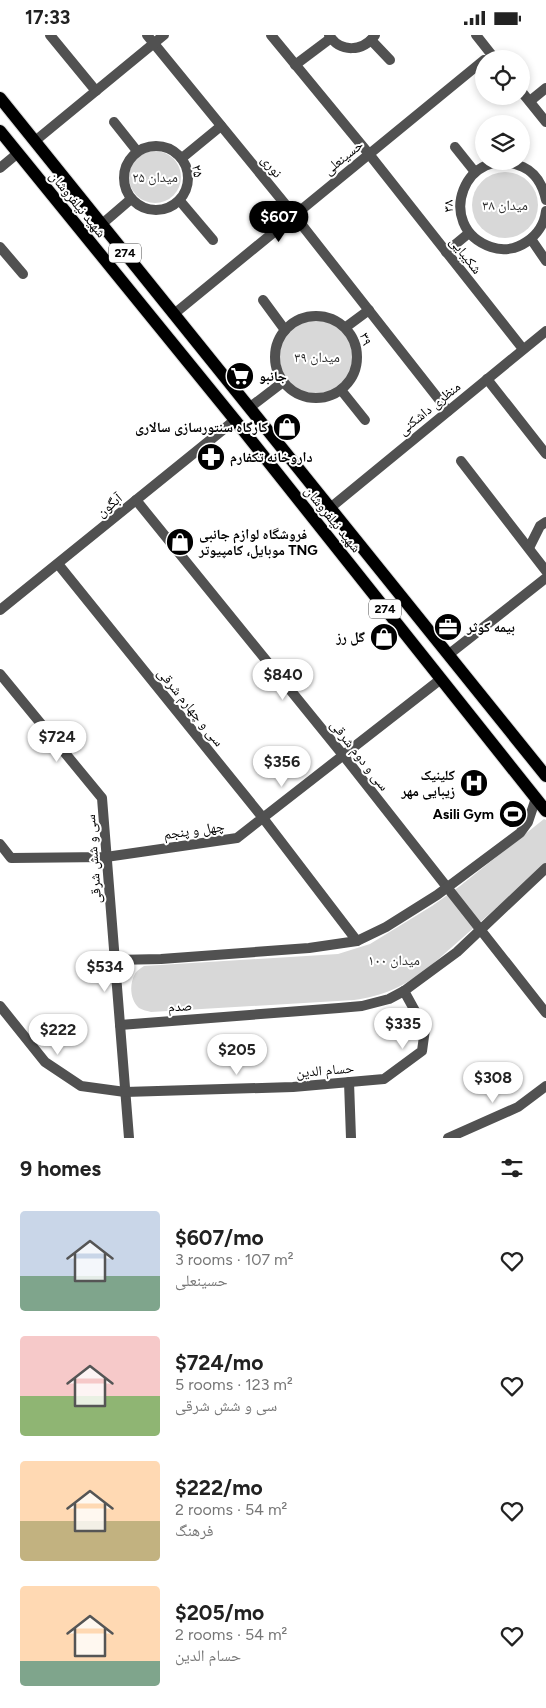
<!DOCTYPE html>
<html lang="en">
<head>
<meta charset="utf-8">
<style>
  :root { --surface:#fff; --page:#f6f6f6; --text:#222; --muted:#767676; --accent:#000 }
  body { margin:0; font-family:Figtree,"Noto Naskh Arabic",sans-serif; background:var(--page); color:var(--text); height:100vh; display:flex; flex-direction:column; font-size:19px; white-space:nowrap }
  * { box-sizing:border-box; margin:0 }
  p { font-size:16px; color:var(--muted) }
  .icon { flex:none; width:28px; height:28px; fill:none; stroke:currentColor; stroke-width:2; stroke-linecap:round; stroke-linejoin:round }
  .map { position:relative; height:1103px; overflow:hidden }
  .drawer { display:flex; flex-direction:column; background:var(--surface); flex:1 }
  .drawer>* { flex:none }
  .controls { position:absolute; left:475px; top:15px; display:grid; gap:10px }
  .controls a { display:grid; place-items:center; width:55px; height:55px; border-radius:50%; background:var(--surface); box-shadow:0 2px 8px #0003; font-size:25px }
  .price { position:absolute; translate:-50% -42px; padding:0 11px; border-radius:18px; background:#fff; color:#222; font-size:16px; line-height:32px; filter:drop-shadow(0 1px 2px #0008) }
  .price::after { content:''; position:absolute; left:50%; top:30px; width:15px; height:11px; margin-left:-8px; background:inherit; clip-path:polygon(0 0,100% 0,50% 100%) }
  .price.current { background:var(--accent); color:#fff }
  ul { padding:0; list-style:none }
  li { display:flex; align-items:center; gap:15px; height:125px; padding:0 20px }
  li span { display:grid; place-items:center; flex:none; width:140px; height:100px; border-radius:5px; color:#555 }
  li>.icon { margin-inline-start:auto }
  span .icon { width:60px; height:60px; fill:#fffc; stroke-width:1 }
  li b { font-size:21px }
  h2 { display:flex; justify-content:space-between; align-items:center; height:60px; padding:0 20px; font-size:21px }
  .status { display:flex; justify-content:space-between; align-items:center; height:35px; padding:0 25px; background:var(--surface); direction:ltr }
  .status svg { height:14px; fill:currentColor }
  .map>svg:first-child { display:block }
  .green { fill:#d8d8d8 }
  .lines { fill:none; stroke-linecap:round; stroke-linejoin:round }
  .major-casing { stroke:#dbdbdb; stroke-width:14 }
  .minor { stroke:#515151; stroke-width:10 }
  .major { stroke:#000; stroke-width:12 }
  .labels { text-anchor:middle; stroke-width:4; stroke-linejoin:round; paint-order:stroke }
  .shield { fill:#fff; stroke:#4c4c4c; stroke-width:1 }
  .shield-label { font-size:12px; font-weight:bold; fill:#000 }
  .street-label { font-size:14px; fill:#000; stroke:#fff }
  .park-label { font-size:14px; fill:#2f2f2f; stroke:#fff }
  .poi-label { font-size:14px; font-weight:bold; fill:#000; stroke:#fff; text-anchor:start }
</style>
</head>
<body>
<div class="status"><b>17:33</b><svg viewBox="0 0 49 12"><path d="M0 12V9h3v3zM5 12V6h3v6zM10 12V3h3v9zM15 12V0h3v12zM26 1h20v11H26zM47 4h2v5h-2z"/></svg></div>
<div class="map">
<svg width="546" height="1103" viewBox="0 0 546 1103">
  <rect width="100%" height="100%" fill="#fff"/>
  <g class="green">
    <circle cx="155" cy="142" r="26"/>
    <circle cx="505" cy="170" r="33"/>
    <path d="M306 282 331 284 352 303 357 323 341 355 317 363 283 347 278 307Z"/>
    <path d="M544 784 546 785V829L426 935C402 952 383 961 354 965L151 977C148 976 142 975 139 973 130 965 129 949 135 939 136 936 140 934 144 931L338 919 370 909 432 871 460 851Z"/>
  </g>
  <g class="lines">
    <defs>
      <g id="major">
        <path d="M0 63 546 741"/>
        <path d="M0 96 235 385 546 776"/>
      </g>
    </defs>
    <use href="#major" class="major-casing"/>
    <g class="minor">
      <path d="M50 0 96 56"/>
      <path d="M147 0 294 180 448 376"/>
      <path d="M271 0 369 119 523 314"/>
      <path d="M329 0C340 18 363 17 375 0"/>
      <path d="M476 0 495 24"/>
      <path d="M371 5 390 25"/>
      <path d="M295 30 331 3"/>
      <path d="M521 56 546 87"/>
      <path d="M530 66 546 53"/>
      <path d="M114 87 137 116"/>
      <path d="M35 106 164 0"/>
      <circle cx="156" cy="143" r="32"/>
      <path d="M455 112 475 137"/>
      <path d="M182 123 221 91"/>
      <path d="M0 133 18 118"/>
      <path d="M546 165C543 151 536 138 523 132 465 106 433 192 491 212 516 221 543 201 546 176"/>
      <path d="M180 166 213 205"/>
      <path d="M102 189 131 164"/>
      <path d="M531 204 546 226"/>
      <path d="M0 212 23 239"/>
      <path d="M446 217 469 198"/>
      <path d="M263 265 285 295"/>
      <path d="M174 279 484 25"/>
      <circle cx="316" cy="322" r="41"/>
      <path d="M346 292 369 275"/>
      <path d="M487 344 546 419"/>
      <path d="M341 355 365 385"/>
      <path d="M249 373 283 347"/>
      <path d="M461 426 546 536"/>
      <path d="M136 465 343 720 546 978"/>
      <path d="M330 473 546 296"/>
      <path d="M529 513 540 491 546 487"/>
      <path d="M58 529 263 783 357 906"/>
      <path d="M0 575 235 385"/>
      <path d="M448 620 546 543"/>
      <path d="M0 639 102 763 129 1103"/>
      <path d="M0 809 11 823 106 822 237 803 441 644"/>
      <path d="M115 925 161 924 309 913 357 906 386 892 437 860 520 798 528 787 536 763"/>
      <path d="M0 971 45 1027 81 1051 125 1057 293 1052 384 1044 422 1016 425 994 404 956"/>
      <path d="M120 990 339 973 362 971 389 964 404 956 457 917 546 833"/>
      <path d="M349 1047 351 1103"/>
      <path d="M448 1103 518 1072 546 1051"/>
    </g>
    <use href="#major" class="major"/>
  </g>
  <defs>
    <symbol id="supermarket-disc" viewBox="-11 -11 22 22"><circle r="9.5" fill="#000" stroke="#fff"/><path d="M-6-5.5h2.5l.6 2H6L4.5 2H-2.5L-4.4-4H-6ZM-1.5 3.2a1.3 1.3 0 1 0 .1 0ZM3 3.2a1.3 1.3 0 1 0 .1 0Z" fill="#fff"/></symbol>
    <symbol id="shop-disc" viewBox="-11 -11 22 22"><circle r="9.5" fill="#000" stroke="#fff"/><path d="M-5-2.5h2.3a2.7 3.5 0 0 1 5.4 0H5L5.5 6h-11ZM-1.5-2.5h3a1.5 2.3 0 0 0-3 0Z" fill="#fff"/></symbol>
    <symbol id="pharmacy-disc" viewBox="-11 -11 22 22"><circle r="9.5" fill="#000" stroke="#fff"/><path d="M-2-6h4v4h4v4h-4v4h-4v-4h-4v-4h4Z" fill="#fff"/></symbol>
    <symbol id="office-disc" viewBox="-11 -11 22 22"><circle r="9.5" fill="#000" stroke="#fff"/><path d="M-6-3h4V-5.5h4V-3h4V5H-6ZM-1-4.5V-3h2v-1.5ZM-6 0V1H6V0Z" fill="#fff"/></symbol>
    <symbol id="hospital-disc" viewBox="-11 -11 22 22"><circle r="9.5" fill="#000" stroke="#fff"/><path d="M-5-5h3v3.5h4V-5h3V5h-3V1.5h-4V5h-3Z" fill="#fff"/></symbol>
    <symbol id="stadium-disc" viewBox="-11 -11 22 22"><circle r="9.5" fill="#000" stroke="#fff"/><path d="M0-5a6.5 5 0 1 0 0 10a6.5 5 0 1 0 0-10ZM-3.5-1.8h7v3.6h-7Z" fill="#fff"/></symbol>
  </defs>
  <g fill-rule="evenodd">
    <use href="#supermarket-disc" x="224" y="325" width="32" height="32"/>
    <use href="#shop-disc" x="271" y="376" width="32" height="32"/>
    <use href="#pharmacy-disc" x="195" y="406" width="32" height="32"/>
    <use href="#shop-disc" x="164" y="491" width="32" height="32"/>
    <use href="#office-disc" x="432" y="576" width="32" height="32"/>
    <use href="#shop-disc" x="368" y="586" width="32" height="32"/>
    <use href="#hospital-disc" x="458" y="732" width="32" height="32"/>
    <use href="#stadium-disc" x="497" y="763" width="32" height="32"/>
  </g>
  <g class="labels">
    <g class="shield">
      <rect x="109" y="208.5" width="32" height="19" rx="4"/>
      <rect x="369" y="564.5" width="32" height="19" rx="4"/>
    </g>
    <g class="shield-label">
      <text x="125" y="222">274</text>
      <text x="385" y="578">274</text>
    </g>
    <g class="street-label">
      <text transform="translate(343 122) rotate(-39)" y="5">حسینعلی</text>
      <text transform="translate(272 131) rotate(51)" y="5">نوری</text>
      <text transform="translate(198 136) rotate(81)" y="5">۲۵</text>
      <text transform="translate(78 169) rotate(51)" y="5">شهید نیلفروشان</text>
      <text transform="translate(448 171) rotate(-91)" y="5">۳۸</text>
      <text transform="translate(466 220) rotate(52)" y="5">شکیبایی</text>
      <text transform="translate(366 304) rotate(70)" y="5">۳۹</text>
      <text transform="translate(429 373) rotate(-39)" y="5">منظری داشکنی</text>
      <text transform="translate(109 470) rotate(-39)" y="5">آبگون</text>
      <text transform="translate(333 484) rotate(51)" y="5">شهید نیلفروشان</text>
      <text transform="translate(191 672) rotate(51)" y="5">سی و چهارم شرقی</text>
      <text transform="translate(360 720) rotate(52)" y="5">سی و دوم شرقی</text>
      <text transform="translate(194 795) rotate(-8)" y="5">چهل و پنجم</text>
      <text transform="translate(93 824) rotate(-94)" y="5">سی و شش شرقی</text>
      <text transform="translate(180 971) rotate(-4)" y="5">صدم</text>
      <text transform="translate(325 1035) rotate(-5)" y="5">حسام الدین</text>
    </g>
    <g class="park-label">
      <text x="155" y="147">میدان ۲۵</text>
      <text x="505" y="175">میدان ۳۸</text>
      <text x="317" y="327">میدان ۳۹</text>
      <text x="394" y="930">میدان ۱۰۰</text>
    </g>
    <g class="poi-label">
      <text x="259" y="346">جانبو</text>
      <text x="268" y="397" text-anchor="end">کارگاه سنتورسازی سالاری</text>
      <text x="230" y="427">داروخانه تکفارم</text>
      <text x="199" y="504">فروشگاه لوازم جانبی<tspan x="199" dy="16">موبایل، کامپيوتر TNG</tspan></text>
      <text x="467" y="597">بیمه کوثر</text>
      <text x="365" y="607" text-anchor="end">گل رز</text>
      <text x="455" y="745" text-anchor="end">کلینیک<tspan x="455" dy="16">زیبایی مهر</tspan></text>
      <text x="494" y="784" text-anchor="end">Asili Gym</text>
    </g>
  </g>
</svg>
<div class="controls">
<a><svg class="icon" aria-label="locate" viewBox="0 0 24 24"><circle cx="12" cy="12" r="6"/><path d="M12 2v4M12 18v4M2 12h4M18 12h4"/></svg></a>
<a><svg class="icon" aria-label="layers" viewBox="0 0 24 24"><path d="M12 4l9 5-9 5-9-5zM3 14l9 5 9-5"/></svg></a>
</div>
<b class="price current" style="left:279px;top:208px">$607</b>
<b class="price" style="left:283px;top:666px">$840</b>
<b class="price" style="left:57px;top:728px">$724</b>
<b class="price" style="left:282px;top:753px">$356</b>
<b class="price" style="left:105px;top:958px">$534</b>
<b class="price" style="left:403px;top:1015px">$335</b>
<b class="price" style="left:58px;top:1021px">$222</b>
<b class="price" style="left:237px;top:1041px">$205</b>
<b class="price" style="left:493px;top:1069px">$308</b>
</div>
<section class="drawer">
<h2>9 homes<svg class="icon" aria-label="filters" viewBox="0 0 24 24"><path d="M4 7h16M4 17h16"/><circle cx="9" cy="7" r="2"/><circle cx="15" cy="17" r="2"/></svg></h2>
<ul>
<li><span style="background:linear-gradient(#c9d6e8 65%,#7fa58c 0)"><svg class="icon" aria-label="home" viewBox="0 0 24 24"><path d="M3 11l9-7 9 7M6 9v11h12V9"/></svg></span><div><b>$607/mo</b><p>3 rooms · 107 m²</p><p>حسینعلی</p></div><svg class="icon" aria-label="heart" viewBox="0 0 24 24"><path d="M12 20l-8-8c-3-5 5-10 8-4 3-6 11-1 8 4z"/></svg></li>
<li><span style="background:linear-gradient(#f6c9c9 60%,#8fb573 0)"><svg class="icon" aria-label="home" viewBox="0 0 24 24"><path d="M3 11l9-7 9 7M6 9v11h12V9"/></svg></span><div><b>$724/mo</b><p>5 rooms · 123 m²</p><p>سی و شش شرقی</p></div><svg class="icon" aria-label="heart" viewBox="0 0 24 24"><path d="M12 20l-8-8c-3-5 5-10 8-4 3-6 11-1 8 4z"/></svg></li>
<li><span style="background:linear-gradient(#ffd9b3 60%,#c2b280 0)"><svg class="icon" aria-label="home" viewBox="0 0 24 24"><path d="M3 11l9-7 9 7M6 9v11h12V9"/></svg></span><div><b>$222/mo</b><p>2 rooms · 54 m²</p><p>فرهنگ</p></div><svg class="icon" aria-label="heart" viewBox="0 0 24 24"><path d="M12 20l-8-8c-3-5 5-10 8-4 3-6 11-1 8 4z"/></svg></li>
<li><span style="background:linear-gradient(#ffd9b3 75%,#7fa58c 0)"><svg class="icon" aria-label="home" viewBox="0 0 24 24"><path d="M3 11l9-7 9 7M6 9v11h12V9"/></svg></span><div><b>$205/mo</b><p>2 rooms · 54 m²</p><p>حسام الدین</p></div><svg class="icon" aria-label="heart" viewBox="0 0 24 24"><path d="M12 20l-8-8c-3-5 5-10 8-4 3-6 11-1 8 4z"/></svg></li>
</ul>
</section>
</body>
</html>
